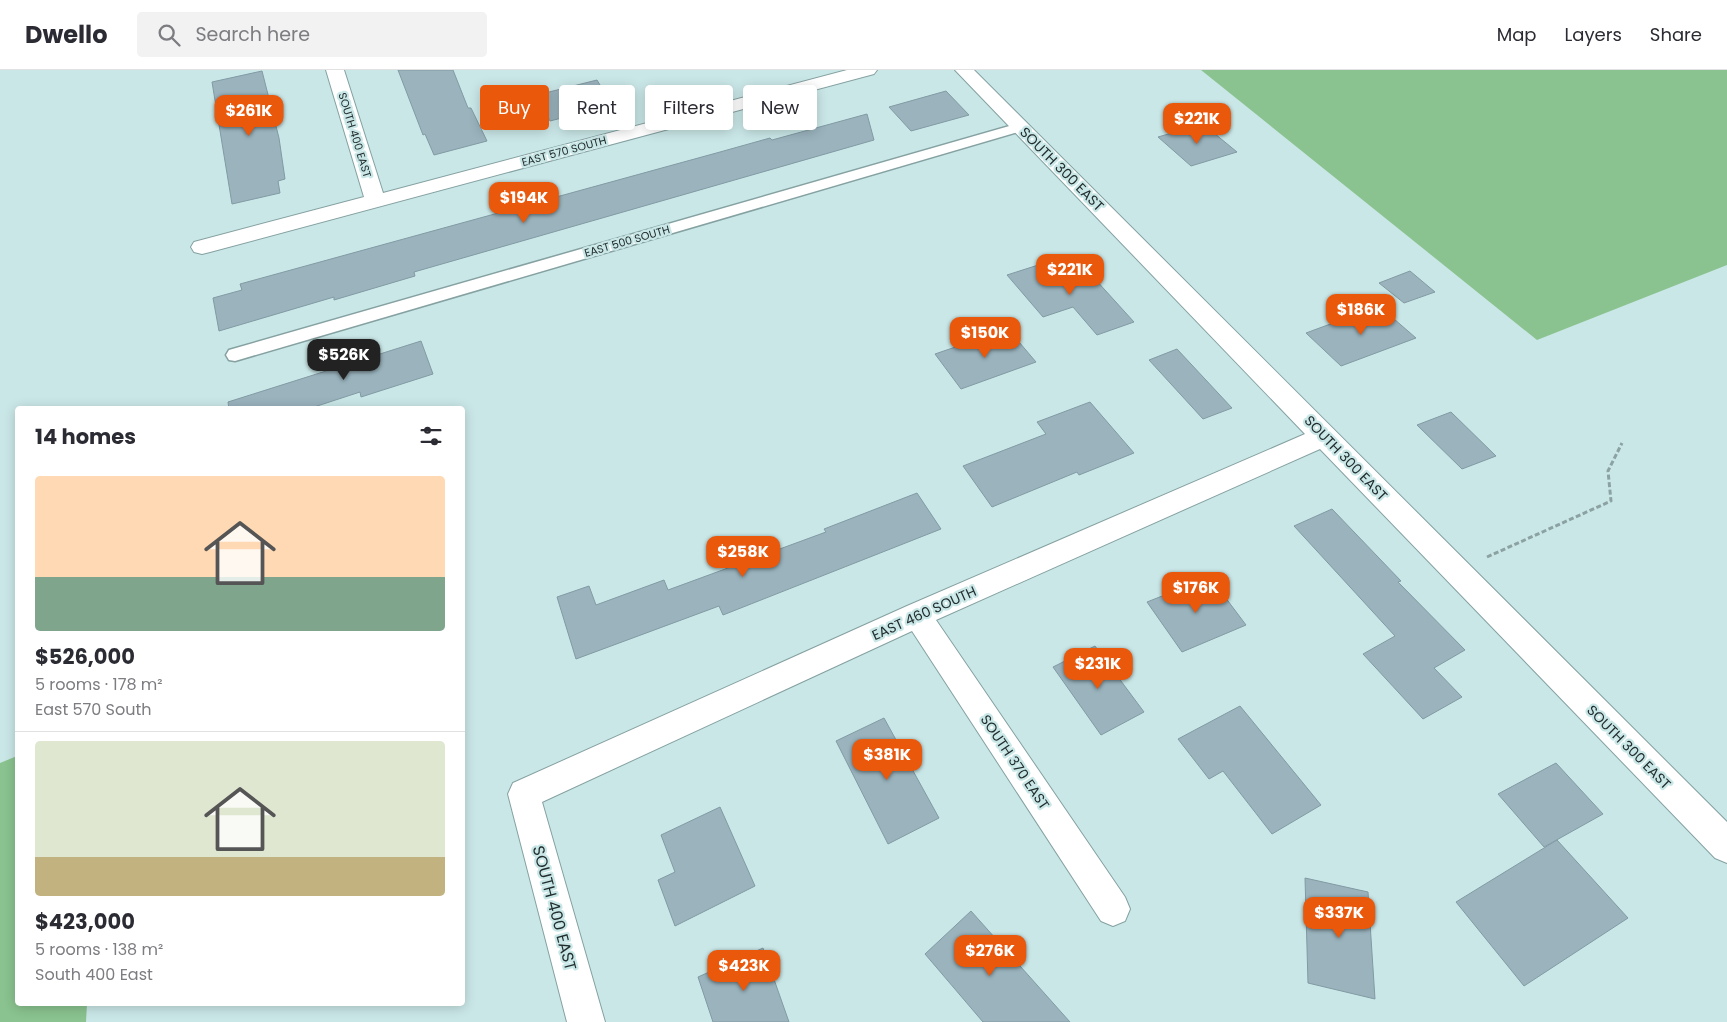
<!DOCTYPE html>
<html lang="en">
<head>
<meta charset="utf-8">
<style>
  :root { --surface:#fff; --page:#f2f2f3; --text:#2b2b33; --muted:#7c7c81; --line:#e1e1e2; --accent:#ea580c }
  body { margin:0; font-family:Poppins,sans-serif; background:var(--page); color:var(--text); height:100vh; display:flex; flex-direction:column; font-size:19px; white-space:nowrap }
  * { box-sizing:border-box; margin:0 }
  p { font-size:16px; color:var(--muted) }
  .icon { flex:none; width:28px; height:28px; fill:none; stroke:currentColor; stroke-width:2; stroke-linecap:round; stroke-linejoin:round }
  .map { position:relative; flex:1; overflow:hidden }
  .sheet { position:absolute; left:15px; top:336px; width:450px; height:600px; display:flex; flex-direction:column; background:var(--surface); border-radius:5px; box-shadow:0 2px 12px #0003 }
  .sheet>* { flex:none }
  .hud { position:absolute; left:480px; top:15px; width:475px; height:45px; display:flex; gap:10px }
  .price { position:absolute; translate:-50% -42px; padding:0 11px; border-radius:10px; background:var(--accent); color:#fff; font-size:16px; line-height:32px; filter:drop-shadow(0 1px 2px #0008) }
  .price::after { content:''; position:absolute; left:50%; top:30px; width:15px; height:11px; margin-left:-8px; background:inherit; clip-path:polygon(0 0,100% 0,50% 100%) }
  .price.current { background:#222; color:#fff }
  ul { padding:0; list-style:none }
  li { display:grid; align-content:center; gap:10px; height:265px; padding:0 20px }
  li+li { border-top:1px solid var(--line) }
  li span { display:grid; place-items:center; height:155px; border-radius:5px; color:#555 }
  li>.icon { margin-inline-start:auto }
  span .icon { width:90px; height:90px; fill:#fffc; stroke-width:1 }
  li b { font-size:21px }
  h2 { display:flex; justify-content:space-between; align-items:center; height:60px; padding:0 20px; font-size:21px }
  .chip { padding:0 18px; border-radius:5px; background:var(--surface); box-shadow:0 2px 12px #0003; font-size:18px; line-height:45px }
  .chip.current { background:var(--accent); color:#fff }
  header { display:flex; align-items:center; gap:30px; box-sizing:border-box; height:70px; padding:0 25px; background:var(--surface); border-bottom:1px solid var(--line) }
  header strong { font-size:24px }
  nav { display:flex; gap:28px; margin-inline-start:auto; font-size:18px }
  .search { width:350px; height:45px; background:var(--page); display:flex; align-items:center; gap:12px; box-sizing:border-box; padding:0 18px; border-radius:5px; color:var(--muted); font-size:19px }
  .map>svg:first-child { display:block }
  .green { fill:#8ac38f }
  .building { fill:#9ab3bd; stroke:#829aa4 }
  .lines { fill:none; stroke-linecap:round; stroke-linejoin:round }
  .service-casing { stroke:#85a1a2; stroke-width:3 }
  .minor-casing { stroke:#85a1a2; stroke-width:2 }
  .path { stroke:#8ca2a2; stroke-width:3; stroke-dasharray:5 2.5; stroke-linecap:butt }
  .service { fill:#fff; fill-rule:evenodd }
  .minor { fill:#fff; fill-rule:evenodd }
  .labels { text-anchor:middle; stroke-width:4.5; stroke-linejoin:round; paint-order:stroke }
  .far-street-label { font-size:11px; fill:#222d2e; stroke:#cae7e7 }
  .street-label { font-size:14px; fill:#222d2e; stroke:#cae7e7 }
  .near-street-label { font-size:16px; fill:#222d2e; stroke:#cae7e7 }
</style>
</head>
<body>
<header>
<strong>Dwello</strong>
<div class="search"><svg class="icon" aria-label="search" viewBox="0 0 24 24"><circle cx="10" cy="10" r="6"/><path d="M15 15l6 6"/></svg>Search here</div>
<nav><a>Map</a><a>Layers</a><a>Share</a></nav>
</header>
<div class="map">
<svg width="1727" height="952" viewBox="0 0 1727 952">
  <rect width="100%" height="100%" fill="#cae7e7"/>
  <g class="green">
    <path d="M1201 0H1727V195L1537 270Z"/>
    <path d="M17 686 18 934H87L86 952H0V693Z"/>
  </g>
  <g class="building">
    <path d="M398 0H453L468 38H471L487 71 434 85 425 64 423 65Z"/>
    <path d="M262 1 279 68 285 109 278 111 280 123 232 134 212 12Z"/>
    <path d="M597 10 612 35 550 51 537 25Z"/>
    <path d="M946 21 969 45 911 61 889 37Z"/>
    <path d="M867 44 874 70 414 202 415 206 334 230V227L219 261 213 228 242 220 240 214 720 82 770 68 772 70Z"/>
    <path d="M1203 54 1237 82 1191 96 1158 67Z"/>
    <path d="M1057 189 1080 214 1095 209 1134 252 1097 265 1073 237 1043 247 1007 205Z"/>
    <path d="M1410 201 1435 222 1404 233 1379 213Z"/>
    <path d="M1379 236 1416 268 1341 296 1306 263Z"/>
    <path d="M1008 259 1036 292 961 319 935 284Z"/>
    <path d="M421 271 433 304 361 327 360 322 308 339H229L228 332Z"/>
    <path d="M1177 279 1232 338 1203 349 1149 290Z"/>
    <path d="M1090 332 1134 383 1079 405 1077 402 992 437 963 396 1046 364 1037 352Z"/>
    <path d="M1451 342 1496 386 1462 399 1417 355Z"/>
    <path d="M917 423 941 459 723 545 719 536 576 589 557 527 589 516 596 535 664 510 668 520 826 462 824 459Z"/>
    <path d="M1332 439 1401 511 1398 512 1465 580 1434 598 1462 627 1423 649 1363 584 1395 566 1294 456Z"/>
    <path d="M1210 507 1246 555 1182 582 1147 532Z"/>
    <path d="M1095 576 1144 642 1101 665 1053 597Z"/>
    <path d="M1240 636 1321 735 1272 764 1223 701 1209 709 1178 669Z"/>
    <path d="M884 648 939 748 888 774 836 671Z"/>
    <path d="M1556 693 1603 744 1544 777 1498 724Z"/>
    <path d="M720 737 755 816 675 856 658 810 675 802 661 765Z"/>
    <path d="M1557 770 1628 848 1524 916 1456 832Z"/>
    <path d="M1305 808 1368 822 1375 929 1308 913Z"/>
    <path d="M971 841 1070 952H983L925 884Z"/>
    <path d="M763 878 789 952H713L698 907Z"/>
  </g>
  <g class="lines">
    <defs>
      <path id="service" d="M1020 53 1025 54 1027 57 1025 60 235 291 229 290 226 285 229 280Z"/>
      <g id="minor">
        <path d="M326 0H344L383 123 847 0H877L874 4 210 182 202 184 194 182 191 177 194 172 364 127Z"/>
        <path d="M955 0H974L1727 752V793L1715 788 1320 379 936 550 1125 827 1130 839 1125 851 1113 856 1101 851 912 561 542 732 605 952H567L508 724 513 713 907 536 1305 364Z"/>
      </g>
    </defs>
    <use href="#service" class="service-casing"/>
    <use href="#minor" class="minor-casing"/>
    <path class="path" d="M1487 487 1611 431 1608 401 1622 373"/>
    <use href="#service" class="service"/>
    <use href="#minor" class="minor"/>
  </g>
  <g class="labels">
    <g class="far-street-label">
      <text transform="translate(355 65) rotate(73)" y="4">SOUTH 400 EAST</text>
      <text transform="translate(564 81) rotate(-15)" y="4">EAST 570 SOUTH</text>
      <text transform="translate(627 171) rotate(-16)" y="4">EAST 500 SOUTH</text>
    </g>
    <g class="street-label">
      <text transform="translate(1062 99) rotate(45)" y="5">SOUTH 300 EAST</text>
      <text transform="translate(1346 388) rotate(46)" y="5">SOUTH 300 EAST</text>
      <text transform="translate(924 543) rotate(-24)" y="5">EAST 460 SOUTH</text>
      <text transform="translate(1629 677) rotate(45)" y="5">SOUTH 300 EAST</text>
      <text transform="translate(1015 692) rotate(56)" y="5">SOUTH 370 EAST</text>
    </g>
    <g class="near-street-label">
      <text transform="translate(555 838) rotate(75)" y="6">SOUTH 400 EAST</text>
    </g>
  </g>
</svg>
<b class="price" style="left:249px;top:67px">$261K</b>
<b class="price" style="left:1197px;top:75px">$221K</b>
<b class="price" style="left:524px;top:154px">$194K</b>
<b class="price" style="left:1070px;top:226px">$221K</b>
<b class="price" style="left:1361px;top:266px">$186K</b>
<b class="price" style="left:985px;top:289px">$150K</b>
<b class="price current" style="left:344px;top:311px">$526K</b>
<b class="price" style="left:743px;top:508px">$258K</b>
<b class="price" style="left:1196px;top:544px">$176K</b>
<b class="price" style="left:1098px;top:620px">$231K</b>
<b class="price" style="left:887px;top:711px">$381K</b>
<b class="price" style="left:1339px;top:869px">$337K</b>
<b class="price" style="left:990px;top:907px">$276K</b>
<b class="price" style="left:744px;top:922px">$423K</b>
<div class="hud">
<a class="chip current">Buy</a>
<a class="chip">Rent</a>
<a class="chip">Filters</a>
<a class="chip">New</a>
</div>
<section class="sheet">
<h2>14 homes<svg class="icon" aria-label="filters" viewBox="0 0 24 24"><path d="M4 7h16M4 17h16"/><circle cx="9" cy="7" r="2"/><circle cx="15" cy="17" r="2"/></svg></h2>
<ul>
<li><span style="background:linear-gradient(#ffd9b3 65%,#7fa58c 0)"><svg class="icon" aria-label="home" viewBox="0 0 24 24"><path d="M3 11l9-7 9 7M6 9v11h12V9"/></svg></span><div><b>$526,000</b><p>5 rooms · 178 m²</p><p>East 570 South</p></div></li>
<li><span style="background:linear-gradient(#dfe7d0 75%,#c2b280 0)"><svg class="icon" aria-label="home" viewBox="0 0 24 24"><path d="M3 11l9-7 9 7M6 9v11h12V9"/></svg></span><div><b>$423,000</b><p>5 rooms · 138 m²</p><p>South 400 East</p></div></li>
</ul>
</section>
</div>
</body>
</html>
